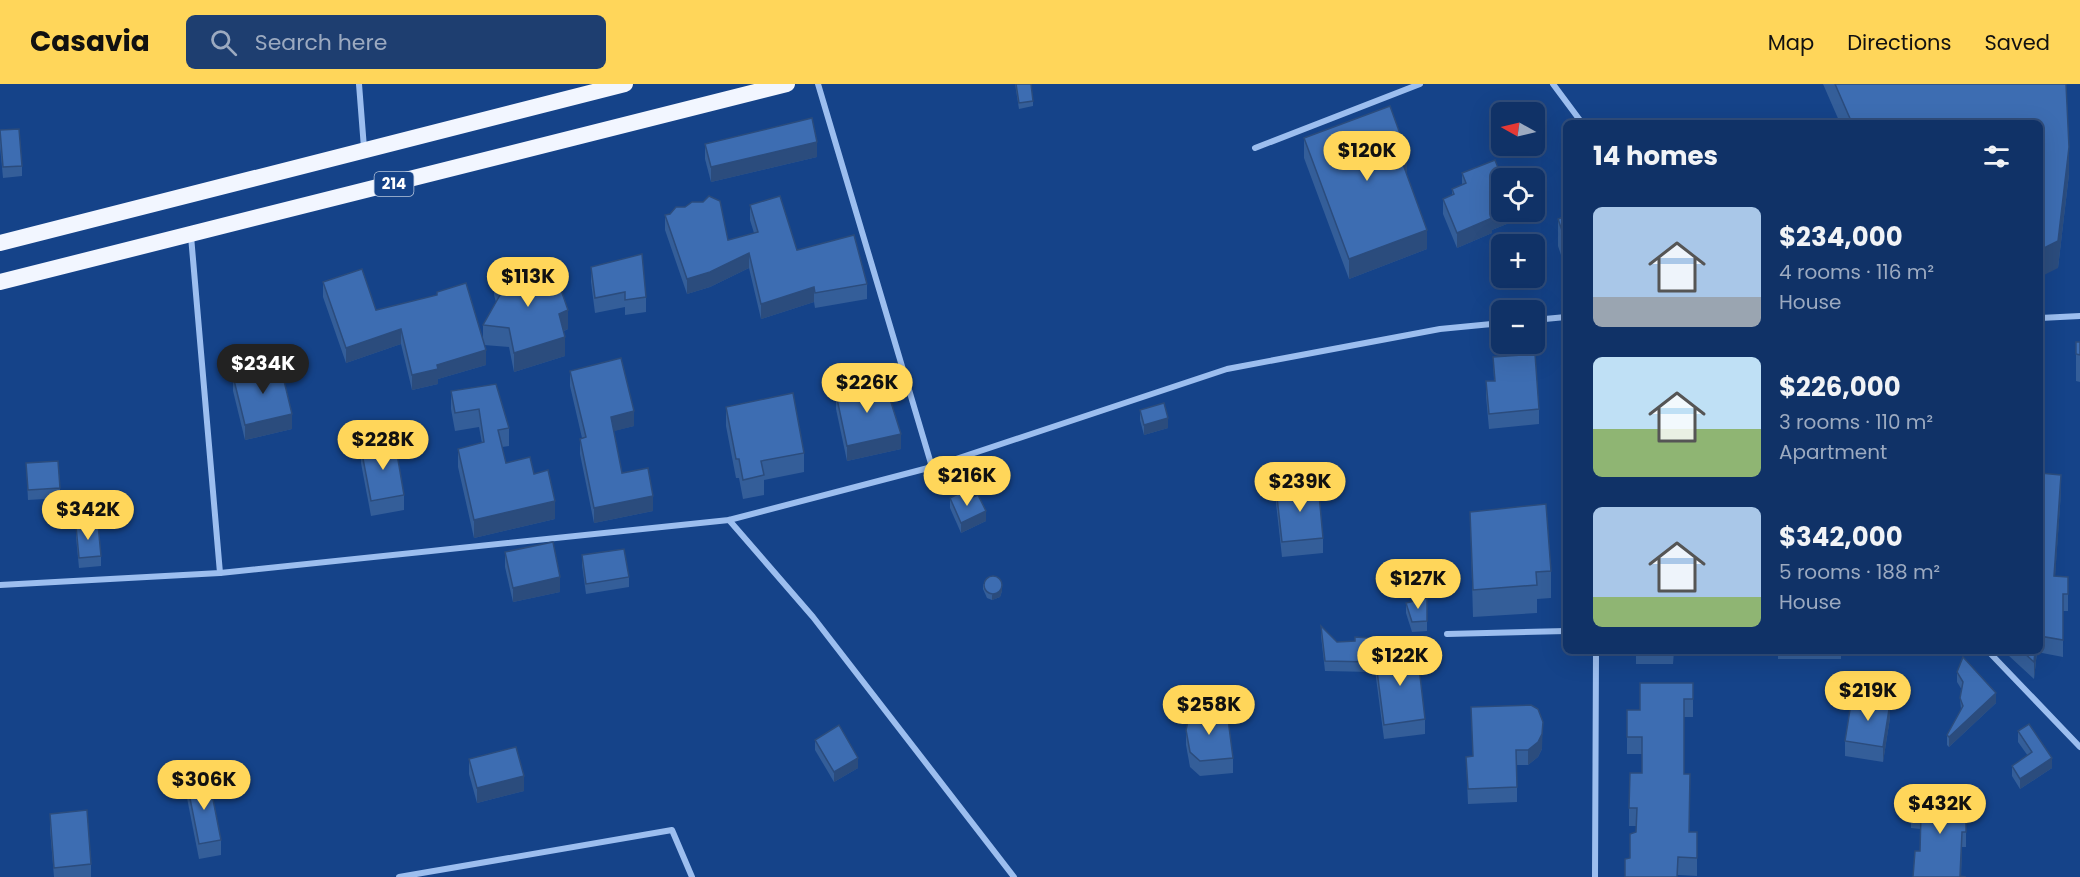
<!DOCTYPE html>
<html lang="en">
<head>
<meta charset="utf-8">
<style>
  :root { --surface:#103267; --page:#1e3e70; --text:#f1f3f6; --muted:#9caac0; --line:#304d7b; --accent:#ffd65a }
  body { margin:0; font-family:Poppins,sans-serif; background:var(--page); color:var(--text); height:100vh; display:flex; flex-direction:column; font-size:22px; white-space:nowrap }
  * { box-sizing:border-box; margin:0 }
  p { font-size:20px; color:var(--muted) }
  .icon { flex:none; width:33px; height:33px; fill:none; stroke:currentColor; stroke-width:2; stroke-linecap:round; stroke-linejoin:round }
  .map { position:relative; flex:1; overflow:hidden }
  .drawer { position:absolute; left:1563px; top:36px; width:480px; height:534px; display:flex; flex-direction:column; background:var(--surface); border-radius:9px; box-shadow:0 6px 24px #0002,0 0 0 2px var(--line) }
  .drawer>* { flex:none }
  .needle { width:39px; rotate:278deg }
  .controls { position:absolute; left:1491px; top:18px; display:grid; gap:12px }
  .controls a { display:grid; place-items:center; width:54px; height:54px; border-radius:9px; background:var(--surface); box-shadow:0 6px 24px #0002,0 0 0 2px var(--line); font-size:30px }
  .price { position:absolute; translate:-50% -51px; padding:0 14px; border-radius:21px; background:var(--accent); color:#111; font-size:20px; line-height:39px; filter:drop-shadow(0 2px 3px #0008) }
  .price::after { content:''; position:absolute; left:50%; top:36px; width:18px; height:14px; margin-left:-9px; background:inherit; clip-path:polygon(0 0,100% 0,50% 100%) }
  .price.on { background:#222; color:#fff }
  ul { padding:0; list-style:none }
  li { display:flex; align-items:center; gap:18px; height:150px; padding:0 30px }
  li span { display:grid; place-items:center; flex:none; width:168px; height:120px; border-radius:9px; color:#555 }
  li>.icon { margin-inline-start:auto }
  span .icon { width:72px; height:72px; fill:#fffc; stroke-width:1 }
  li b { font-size:26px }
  h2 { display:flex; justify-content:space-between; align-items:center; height:72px; padding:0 30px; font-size:26px }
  header { display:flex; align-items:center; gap:36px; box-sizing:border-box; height:84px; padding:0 30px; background:var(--accent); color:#111 }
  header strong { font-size:28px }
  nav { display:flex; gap:33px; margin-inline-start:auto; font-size:21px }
  .search { width:420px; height:54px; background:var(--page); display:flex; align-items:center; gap:15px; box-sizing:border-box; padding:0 21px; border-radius:9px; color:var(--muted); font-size:22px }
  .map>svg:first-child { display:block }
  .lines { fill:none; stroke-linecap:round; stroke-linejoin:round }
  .minor { stroke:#9cbeef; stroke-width:6 }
  .trunk { stroke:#f2f6ff; stroke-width:16 }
  .wall { fill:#345e99 }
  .shaded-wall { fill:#2b4c7d }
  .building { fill:#3d6db2; stroke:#2b4c7d; stroke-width:1.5 }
  .labels { text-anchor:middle; stroke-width:5; stroke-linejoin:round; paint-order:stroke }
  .shield { fill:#154389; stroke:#b9c7dc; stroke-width:1.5 }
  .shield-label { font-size:15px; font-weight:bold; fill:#fff }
</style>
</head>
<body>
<header>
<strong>Casavia</strong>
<div class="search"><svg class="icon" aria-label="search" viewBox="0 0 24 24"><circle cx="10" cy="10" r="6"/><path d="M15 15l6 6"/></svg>Search here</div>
<nav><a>Map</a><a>Directions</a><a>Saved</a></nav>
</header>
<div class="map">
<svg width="2080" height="793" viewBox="0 0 2080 793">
  <rect width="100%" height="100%" fill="#154389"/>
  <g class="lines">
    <g class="minor">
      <path d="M359 0 364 64"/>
      <path d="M818 0 932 383"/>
      <path d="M1553 0 1582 39"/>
      <path d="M1255 64 1420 0"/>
      <path d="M191 152 220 489"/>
      <path d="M2040 234 2080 232"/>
      <path d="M1534 236 1566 233"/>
      <path d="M729 436 813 533 1014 793"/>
      <path d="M0 501 220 489 729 436 932 383 1227 285 1440 245 1502 239"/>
      <path d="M1447 550 1566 547"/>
      <path d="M1988 567 2080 663"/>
      <path d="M399 793 672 746 692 793"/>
      <path d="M1595 793 1596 567"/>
    </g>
    <g class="trunk">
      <path d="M0 159 625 0"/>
      <path d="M0 198 787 0"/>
    </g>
  </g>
  <g class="wall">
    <path d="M1015 0 1033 17V22L1019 25Z"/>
    <path d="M1823 0H2066L2069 90 2058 184 2040 39H1840Z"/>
    <path d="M0 46 22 82V92L3 94 0 62Z"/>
    <path d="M1304 54 1407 89H1406L1427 165 1349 195 1304 74Z"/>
    <path d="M705 60 817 73 711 98 705 75Z"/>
    <path d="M1462 89 1514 128V137L1492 146V149L1457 164 1443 130V115L1452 111V105L1462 101Z"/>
    <path d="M750 121 797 166 867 200V215L815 224 814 218 761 235 749 184 710 203 687 210 665 146V131L728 156 754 149 750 136Z"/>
    <path d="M1566 132V186L1558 162V135Z"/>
    <path d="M591 183 646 213V228L625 231V223L595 229 591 198Z"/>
    <path d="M494 191 551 206 568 245 564 247 565 272 514 288 509 263 484 261 486 281 438 295V300L412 306 401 260 346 279 323 213V198L376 226 437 211V208L483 258V241L496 218 494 211Z"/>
    <path d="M2080 258V298L2076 297V270Z"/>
    <path d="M1493 273 1539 325V340L1489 345 1486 312V297H1494Z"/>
    <path d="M570 287 634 342 613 347 622 389 653 427 594 439 580 370V355L582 354 570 302Z"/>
    <path d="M233 292 292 345 245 356 233 307Z"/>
    <path d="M451 307 509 344V362L502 363 506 379 534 390 555 435 474 454 458 383V365L482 359 479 343 455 347 451 325Z"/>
    <path d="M836 310 901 365 847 377 836 325Z"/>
    <path d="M726 323 804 369V388L764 396V411L743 415 739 394H736L726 342Z"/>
    <path d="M1140 326 1168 344 1144 351 1140 336Z"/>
    <path d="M361 364 404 411V426L371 432 361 379Z"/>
    <path d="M26 379 60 404V414L28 416Z"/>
    <path d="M2040 389 2061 408 2055 492 2068 493V527H2063V573L2037 568 2034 595 2008 571V567H2040Z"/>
    <path d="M1276 404 1323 454V469L1282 473 1276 419Z"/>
    <path d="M950 414 966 416 986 437 961 449 950 424Z"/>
    <path d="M1470 428 1551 487V514L1537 515V529L1473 533Z"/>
    <path d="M76 442 101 472V482L79 484 76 453Z"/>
    <path d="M505 468 560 508 513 518 505 483Z"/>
    <path d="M582 471 629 493V503L586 510 582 481Z"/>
    <path d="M983 500 1002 507 1000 513 992 516 987 514 983 505Z"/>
    <path d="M1427 514V547L1412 548 1406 529V519Z"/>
    <path d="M1321 542 1337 558 1372 578V588L1325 587 1321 552Z"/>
    <path d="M1630 567H1674L1673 580H1636V568H1630Z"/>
    <rect x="1778" y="567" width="63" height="8"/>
    <path d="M1375 571 1425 635V650L1384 655 1375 586Z"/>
    <path d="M1957 588 1996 619 1949 663 1947 661V651L1961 626 1960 614 1962 606 1957 598Z"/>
    <path d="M1693 599V633H1684V690L1689 748H1697V792L1678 791 1630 774 1636 748 1637 742H1629V724L1642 689V670H1627V626H1640Z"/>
    <path d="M1471 623 1542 665 1538 673 1528 681H1517V718L1468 720 1466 673 1473 672Z"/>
    <path d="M1890 634 1883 678 1845 672V657Z"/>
    <path d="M1186 646 1233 674V689L1200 692 1190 683 1186 661Z"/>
    <path d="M2018 647 2052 684 2020 705 2012 692V682L2028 672 2018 658Z"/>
    <path d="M815 656 858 684 834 698 815 666Z"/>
    <path d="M469 675 524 707 477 719 469 690Z"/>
    <path d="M187 699 221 756V771L199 775 187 714Z"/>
    <path d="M1911 711 1966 712V763H1962L1961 793H1913L1920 767 1921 745 1911 744Z"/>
    <path d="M50 730 91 780V793H54L50 745Z"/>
  </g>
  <g class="shaded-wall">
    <path d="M817 58V73L711 98V83Z"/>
    <path d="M2069 63V90L2058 184 2040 193V166Z"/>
    <path d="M1407 69V89L1400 92V72Z"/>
    <path d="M1502 127 1514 128V137L1492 146V149L1457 164V149Z"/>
    <path d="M1427 146V165L1349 195V175Z"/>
    <path d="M749 169V184L710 203 687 210V195Z"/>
    <path d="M814 203V218L761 235V220Z"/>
    <path d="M568 226V245L559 249V230Z"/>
    <path d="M401 245V260L346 279V264Z"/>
    <path d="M565 253V272L514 288V269Z"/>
    <path d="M486 266V281L438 295V300L412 306V291L437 281Z"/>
    <path d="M634 327V342L611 348V333Z"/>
    <path d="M292 330V345L245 356V341Z"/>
    <path d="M1168 334V344L1144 351V341Z"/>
    <path d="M901 350V365L847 377V362Z"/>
    <path d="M2061 391V408L2054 509V492Z"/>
    <path d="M653 412V427L594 439V424Z"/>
    <path d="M555 417V435L474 454V436Z"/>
    <path d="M986 427V437L961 449V439Z"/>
    <path d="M560 493V508L513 518V504Z"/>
    <path d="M1002 502V507L1000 513 992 516V511Z"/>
    <path d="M2035 567H2037L2034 595V578Z"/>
    <path d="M1996 609V619L1949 663V653Z"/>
    <path d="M1890 619V634L1883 678V663Z"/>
    <path d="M1543 638 1542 665 1538 673 1528 681V666Z"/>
    <path d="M858 674V684L834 698V688Z"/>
    <path d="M2052 674V684L2020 705V695Z"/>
    <path d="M524 692V707L477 719V704Z"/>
    <path d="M1962 748V763L1961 793H1960Z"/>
  </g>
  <g class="building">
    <path d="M1016 0H1031L1033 17 1019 19Z"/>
    <path d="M1835 0H2066L2069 63 2058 157 2040 166V39H1852Z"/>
    <path d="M1390 22 1407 69 1400 72 1427 146 1349 175 1304 54Z"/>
    <path d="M812 34 817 58 711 83 705 60Z"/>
    <path d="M19 45 22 82 3 83 0 46Z"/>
    <path d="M1495 76 1502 94V127L1491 131 1492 134 1457 149 1443 115 1454 110 1452 105 1466 99 1462 89Z"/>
    <path d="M709 112 720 117 728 156 758 148 750 121 780 112 797 166 854 151 867 200 815 209 814 203 761 220 749 169 710 188 687 195 665 131 670 130 676 123H685L692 118H703Z"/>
    <path d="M1566 132V158L1558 135Z"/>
    <path d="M642 170 646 213 625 216V208L595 214 591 183Z"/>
    <path d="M546 180 551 206 560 203 568 226 559 230 565 253 514 269 509 244 483 241 500 211 494 191Z"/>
    <path d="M362 185 376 226 437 211V208L466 199 486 266 437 281 438 285 412 291 401 245 346 264 323 198Z"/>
    <path d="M2076 258H2080V271L2076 270Z"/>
    <path d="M1535 270 1539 325 1489 330 1486 297H1495L1493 273Z"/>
    <path d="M621 274 634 327 611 333 622 389 648 384 653 412 594 424 580 355 586 353 570 287Z"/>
    <path d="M280 280 292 330 245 341 233 292Z"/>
    <path d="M884 296 901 350 847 362 836 310Z"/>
    <path d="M496 300 509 344 498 346 506 379 530 373 534 390 548 386 555 417 474 436 458 365 484 358 479 325 455 329 451 307Z"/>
    <path d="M793 309 804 369 761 377 764 391 743 396 739 375H736L726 323Z"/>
    <path d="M1164 319 1168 334 1144 341 1140 326Z"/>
    <path d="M395 358 404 411 371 417 361 364Z"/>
    <path d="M58 377 60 404 28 406 26 379Z"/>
    <path d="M2040 389 2061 391 2054 492 2068 493V510H2063V556L2040 552Z"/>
    <path d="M1318 399 1323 454 1282 458 1276 404Z"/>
    <path d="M962 408 966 416 978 411 986 427 961 439 950 414Z"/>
    <path d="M1546 420 1551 487 1536 488 1537 501 1473 506 1470 428Z"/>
    <path d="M98 440 101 472 79 474 76 442Z"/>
    <path d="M553 458 560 493 513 504 505 468Z"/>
    <path d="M624 465 629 493 586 500 582 471Z"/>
    <circle cx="993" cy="501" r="9"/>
    <path d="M1427 514V537L1412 538 1406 519Z"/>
    <path d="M1321 542 1337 558 1355 557V553L1371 554 1372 578 1325 577Z"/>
    <path d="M1417 566 1425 635 1384 641 1375 571Z"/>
    <path d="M2022 567H2035L2034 578Z"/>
    <path d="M1963 573 1996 609 1949 653 1947 651 1963 622 1960 614 1963 598 1957 588Z"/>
    <path d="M1640 599H1693V615H1684V690H1690L1689 748H1697V774L1678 773 1677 793H1625V775L1630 774V750L1636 748 1637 724H1629L1630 689H1642V653H1627V626H1640Z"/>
    <path d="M1852 613 1890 619 1883 663 1845 657Z"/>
    <path d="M1531 621 1538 625 1543 638 1542 650 1538 658 1528 666H1516L1517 703 1468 705 1466 673 1473 672 1471 623Z"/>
    <path d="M1214 625 1228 635 1233 674 1200 677 1190 668 1186 646 1189 633Z"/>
    <path d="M2029 640 2052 674 2020 695 2012 682 2032 668 2018 647Z"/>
    <path d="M839 641 858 674 834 688 815 656Z"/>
    <path d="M516 663 524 692 477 704 469 675Z"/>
    <path d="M209 695 221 756 199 760 187 699Z"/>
    <path d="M1911 711 1966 712V748H1962L1960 792 1966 793H1913L1915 767H1920L1921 730 1911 729Z"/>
    <path d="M87 726 91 780 54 784 50 730Z"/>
  </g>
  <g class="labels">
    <rect class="shield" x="374.5" y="88" width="39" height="24" rx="4.5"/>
    <g class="shield-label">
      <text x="394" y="105">214</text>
    </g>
  </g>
</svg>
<div class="controls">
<a><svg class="needle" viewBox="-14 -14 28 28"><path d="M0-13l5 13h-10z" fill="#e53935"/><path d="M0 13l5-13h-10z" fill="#9caac0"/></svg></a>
<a><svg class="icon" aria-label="locate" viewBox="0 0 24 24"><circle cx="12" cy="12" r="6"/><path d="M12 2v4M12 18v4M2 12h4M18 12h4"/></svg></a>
<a>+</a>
<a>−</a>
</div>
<b class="price" style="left:1367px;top:98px">$120K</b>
<b class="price" style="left:528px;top:224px">$113K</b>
<b class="price on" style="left:263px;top:311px">$234K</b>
<b class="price" style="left:867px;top:330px">$226K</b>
<b class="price" style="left:383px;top:387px">$228K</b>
<b class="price" style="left:967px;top:423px">$216K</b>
<b class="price" style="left:1300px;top:429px">$239K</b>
<b class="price" style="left:88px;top:457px">$342K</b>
<b class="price" style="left:1418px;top:526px">$127K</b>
<b class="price" style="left:1400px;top:603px">$122K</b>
<b class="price" style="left:1868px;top:638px">$219K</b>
<b class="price" style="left:1209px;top:652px">$258K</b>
<b class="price" style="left:204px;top:727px">$306K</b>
<b class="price" style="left:1940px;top:751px">$432K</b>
<section class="drawer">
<h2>14 homes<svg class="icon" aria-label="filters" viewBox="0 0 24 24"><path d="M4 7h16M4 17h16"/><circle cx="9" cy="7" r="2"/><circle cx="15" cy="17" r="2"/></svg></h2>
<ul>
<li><span style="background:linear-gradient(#a9c7e8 75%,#9aa5b1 0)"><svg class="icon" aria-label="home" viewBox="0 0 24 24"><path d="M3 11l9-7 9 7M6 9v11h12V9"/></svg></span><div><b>$234,000</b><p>4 rooms · 116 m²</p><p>House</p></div></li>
<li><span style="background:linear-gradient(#bfe0f5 60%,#8fb573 0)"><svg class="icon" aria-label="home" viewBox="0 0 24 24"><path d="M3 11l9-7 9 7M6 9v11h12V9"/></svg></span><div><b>$226,000</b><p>3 rooms · 110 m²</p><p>Apartment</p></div></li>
<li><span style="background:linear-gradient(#a9c7e8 75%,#8fb573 0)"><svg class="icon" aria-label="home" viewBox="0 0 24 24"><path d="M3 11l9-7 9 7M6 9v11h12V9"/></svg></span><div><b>$342,000</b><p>5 rooms · 188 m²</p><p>House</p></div></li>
</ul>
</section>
</div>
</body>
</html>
